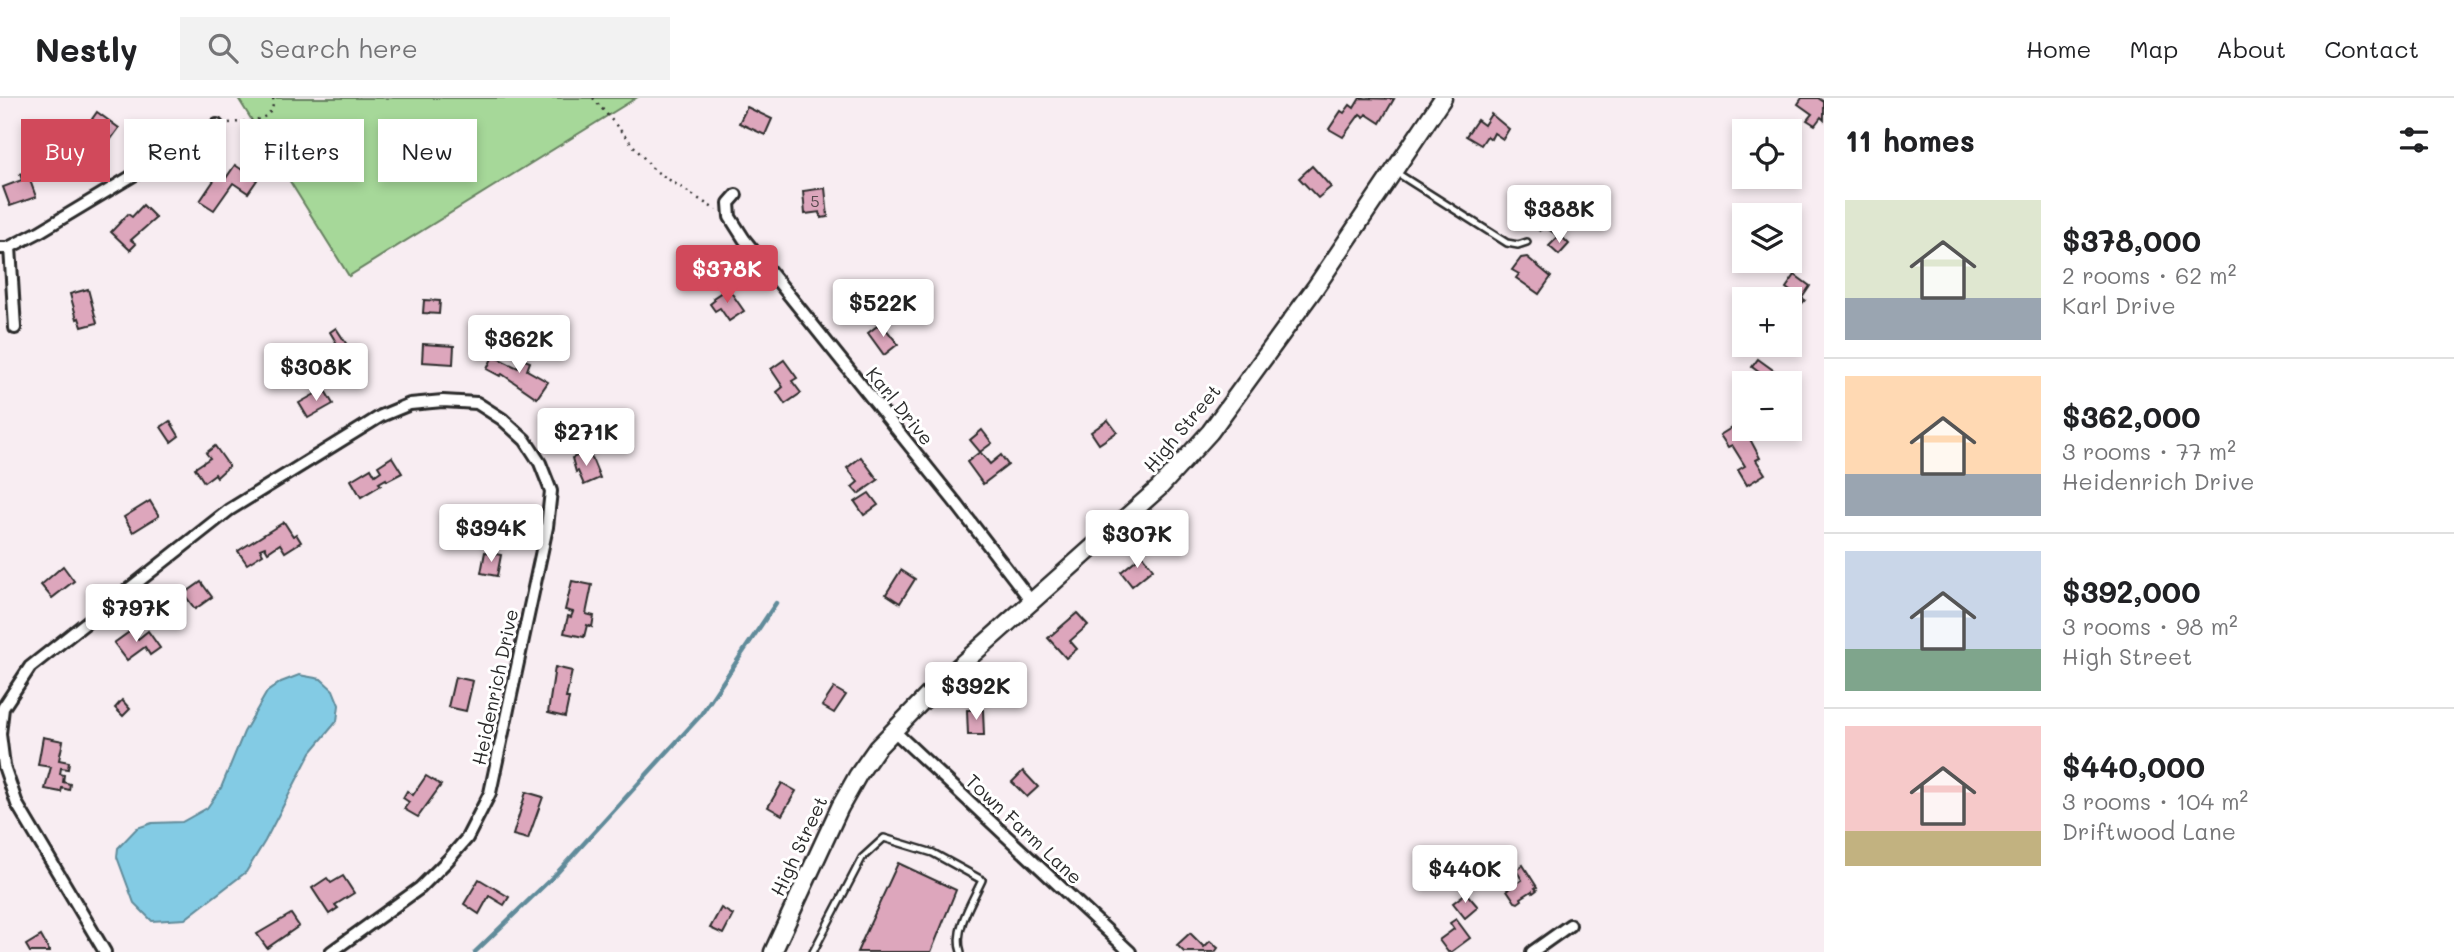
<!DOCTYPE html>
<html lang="en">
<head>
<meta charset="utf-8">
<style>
  :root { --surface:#fff; --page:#f2f2f2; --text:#202124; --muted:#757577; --line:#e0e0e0; --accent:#d1495b }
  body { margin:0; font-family:Mali,sans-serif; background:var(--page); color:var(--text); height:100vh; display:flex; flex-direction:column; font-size:26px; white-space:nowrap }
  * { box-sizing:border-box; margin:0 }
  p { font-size:23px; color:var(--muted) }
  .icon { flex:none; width:38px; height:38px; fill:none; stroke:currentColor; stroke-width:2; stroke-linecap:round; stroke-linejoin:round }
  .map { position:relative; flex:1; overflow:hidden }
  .details { display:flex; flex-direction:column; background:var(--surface); width:630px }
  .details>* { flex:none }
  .hud { position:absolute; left:21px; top:21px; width:665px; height:63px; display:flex; gap:14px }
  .controls { position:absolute; left:1732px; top:21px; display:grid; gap:14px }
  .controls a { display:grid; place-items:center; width:70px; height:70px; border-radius:0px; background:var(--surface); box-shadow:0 4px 10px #0003; font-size:35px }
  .price { position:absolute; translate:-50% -60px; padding:0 16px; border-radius:7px; background:#fff; color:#222; font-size:23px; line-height:46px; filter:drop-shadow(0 2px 4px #0008) }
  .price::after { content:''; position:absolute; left:50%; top:42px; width:21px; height:16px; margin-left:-10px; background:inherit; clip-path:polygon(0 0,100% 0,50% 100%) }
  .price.active { background:var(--accent); color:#fff }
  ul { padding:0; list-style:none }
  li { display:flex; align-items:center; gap:21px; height:175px; padding:0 21px }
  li+li { border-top:2px solid var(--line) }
  li span { display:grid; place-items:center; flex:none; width:196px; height:140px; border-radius:0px; color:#555 }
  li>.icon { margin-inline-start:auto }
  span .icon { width:84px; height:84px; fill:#fffc; stroke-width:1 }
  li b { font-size:30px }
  h2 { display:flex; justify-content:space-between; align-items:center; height:84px; padding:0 21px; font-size:30px }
  .pill { padding:0 24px; border-radius:0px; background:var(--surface); box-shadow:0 4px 10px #0003; font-size:24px; line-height:63px }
  .pill.active { background:var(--accent); color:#fff }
  header { display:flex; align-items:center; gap:42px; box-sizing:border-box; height:98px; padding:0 35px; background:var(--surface); border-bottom:2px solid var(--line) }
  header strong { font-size:33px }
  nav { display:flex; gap:38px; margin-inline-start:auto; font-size:24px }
  .search { width:490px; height:63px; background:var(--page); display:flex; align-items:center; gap:18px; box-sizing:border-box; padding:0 24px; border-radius:0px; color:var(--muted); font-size:26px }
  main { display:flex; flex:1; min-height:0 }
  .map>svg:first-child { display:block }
  .green { fill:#a6d899; stroke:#688262; stroke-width:2 }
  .water { fill:#83cbe4; stroke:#608b9a; stroke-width:2 }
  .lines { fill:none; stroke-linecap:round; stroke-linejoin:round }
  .stream { stroke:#608b9a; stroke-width:4.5 }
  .building { fill:#dda6bc; stroke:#2b2b2b; stroke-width:2 }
  .lane-casing { stroke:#2b2b2b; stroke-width:10 }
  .street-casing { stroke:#2b2b2b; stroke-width:16 }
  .secondary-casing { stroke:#2b2b2b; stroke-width:21 }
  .path { stroke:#2b2b2b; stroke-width:2.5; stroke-dasharray:2 5; stroke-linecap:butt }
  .lane { stroke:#fff; stroke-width:5 }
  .street { stroke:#fff; stroke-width:10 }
  .secondary { stroke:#fff; stroke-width:16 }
  .labels { text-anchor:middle; stroke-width:6; stroke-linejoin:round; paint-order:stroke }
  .number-label { font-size:16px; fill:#584a4f }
  .street-label { font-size:19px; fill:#2b2b2b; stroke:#fff }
</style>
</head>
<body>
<header>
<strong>Nestly</strong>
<div class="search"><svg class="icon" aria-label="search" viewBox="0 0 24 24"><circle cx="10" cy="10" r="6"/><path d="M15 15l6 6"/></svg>Search here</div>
<nav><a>Home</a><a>Map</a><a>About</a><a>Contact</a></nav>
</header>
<main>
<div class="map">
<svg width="1824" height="854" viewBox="0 0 1824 854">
  <rect width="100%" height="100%" fill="#f8edf2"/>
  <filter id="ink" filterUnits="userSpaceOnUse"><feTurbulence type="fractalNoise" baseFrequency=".0143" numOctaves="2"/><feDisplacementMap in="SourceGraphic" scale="14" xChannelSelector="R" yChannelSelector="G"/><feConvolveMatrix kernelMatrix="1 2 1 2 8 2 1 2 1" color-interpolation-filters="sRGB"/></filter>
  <g filter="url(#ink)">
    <path class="green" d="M238 0H636L349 178Z"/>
    <path class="water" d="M299 577 321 581 333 592 339 607 337 623 311 654 265 743 246 774 185 821 152 823 134 805 117 759 118 750 137 730 152 725 182 724 207 710 221 690 244 634 267 594 281 584Z"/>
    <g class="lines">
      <path class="stream" d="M475 854 556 776 700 618 776 505"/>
    </g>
    <g class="building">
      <path d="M1360 0 1394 1 1380 25 1366 16 1364 19 1360 16 1343 39 1329 31 1341 13 1344 15 1350 7 1354 10Z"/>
      <path d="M1802 0H1818L1824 4V22L1821 19 1815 27 1807 22 1812 16 1798 6Z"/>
      <path d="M747 9 772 21 765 37 739 25Z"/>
      <path d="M97 14 119 30 103 52 98 48 85 66 70 55 79 42 87 48 91 42 88 40 99 26 92 21Z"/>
      <path d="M1491 16 1509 31 1503 41 1494 35 1491 41 1487 38 1481 47 1466 38 1477 22 1484 27Z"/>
      <path d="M235 67 257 82 248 95 233 85 214 112 200 103 219 75 226 80Z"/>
      <path d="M1312 68 1331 89 1318 100 1299 80Z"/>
      <path d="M27 74 36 99 10 108 3 89 22 82 20 76Z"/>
      <path d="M825 90 828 119 821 120 820 114 805 116 803 93Z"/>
      <path d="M1541 101 1555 111 1549 120 1564 130 1558 138 1544 128 1540 133 1525 123Z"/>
      <path d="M143 107 156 120 131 142 136 146 130 152 111 134 128 116 132 119Z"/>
      <path d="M1560 137 1569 146 1559 157 1549 148Z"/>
      <path d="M1527 159 1551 179 1539 196 1516 180 1519 176 1512 172 1521 160Z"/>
      <path d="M1795 177 1810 188 1802 200 1805 202 1790 219V201H1784L1790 193 1786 190Z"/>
      <path d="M728 190 744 213 729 223 720 210 715 213 710 206 715 202 713 200Z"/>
      <path d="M88 191 97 225 82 229 79 220 77 221 70 196Z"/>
      <path d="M424 202 440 203 439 216 423 215Z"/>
      <path d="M881 225 898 246 884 257 868 235Z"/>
      <path d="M336 230 347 247 340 251 330 234Z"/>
      <path d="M423 246 454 248 453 266 422 264Z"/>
      <path d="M493 258 518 270 522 261 530 264 527 272 548 284 537 300 502 276 500 278 487 271Z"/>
      <path d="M1758 261 1780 277 1773 285H1753L1760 275 1752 269Z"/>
      <path d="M784 262 797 280 792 283 801 295 785 306 777 294 783 289 771 271Z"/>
      <path d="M324 291 333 306 308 320 299 305Z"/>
      <path d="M1108 322 1117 334 1099 346 1091 334Z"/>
      <path d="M170 323 179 338 171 344 161 329Z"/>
      <path d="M1741 324 1760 360 1756 362 1765 376 1747 387 1738 372 1745 368 1732 347 1728 349 1720 337Z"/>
      <path d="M982 332 992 345 980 354 970 342Z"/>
      <path d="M215 348 229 368 217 379 215 376 204 384 195 370 210 360 206 355Z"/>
      <path d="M589 353 600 380 584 387 578 373 576 374 572 360Z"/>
      <path d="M980 354 990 366 1001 357 1008 367 983 386 967 364Z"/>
      <path d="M392 359 402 375 387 383 386 381 379 385 381 387 361 399 351 382 371 370 375 377 381 373 378 368Z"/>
      <path d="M861 359 878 382 858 396 852 389 858 384 847 370Z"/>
      <path d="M869 395 878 407 864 417 855 404Z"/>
      <path d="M150 403 159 418 133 434 124 419Z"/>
      <path d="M284 424 293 438 296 436 301 444 285 454 280 446 268 454 265 449 260 451 263 456 247 466 238 453Z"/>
      <path d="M497 428 509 436 500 450 488 442Z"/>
      <path d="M485 454 501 457 497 478 481 475Z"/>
      <path d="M1142 457 1153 471 1132 488 1121 474Z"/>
      <path d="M63 468 74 483 52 500 41 487Z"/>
      <path d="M901 472 915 481 900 505 886 496Z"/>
      <path d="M572 483 592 487 586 516 594 518 592 529 587 527 584 539 564 535 568 518 571 519 573 514 565 512Z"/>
      <path d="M201 484 212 499 195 511 184 496Z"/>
      <path d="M1077 515 1088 527 1070 543 1077 551 1066 560 1048 540Z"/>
      <path d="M132 532 138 541 148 533 160 550 150 557 145 549 127 562 114 545Z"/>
      <path d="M555 569 572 573 566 600H569L565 619 548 615Z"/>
      <path d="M455 579 473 583 466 613 448 609Z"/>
      <path d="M834 590 846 597 834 615 822 608Z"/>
      <path d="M122 602 130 611 123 618 115 610Z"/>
      <path d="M967 612H983L984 637H968Z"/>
      <path d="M43 639 63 643 59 662 69 664 68 671 61 670 60 676 64 677 63 684 70 686 69 692 62 690 61 694 45 691 51 669 38 667Z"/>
      <path d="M1023 673 1038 689 1027 699 1012 684Z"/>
      <path d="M426 678 441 687 418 719 404 711 409 704 403 700 407 693 413 697Z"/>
      <path d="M782 685 796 693 782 717 768 709Z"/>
      <path d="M526 694 543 699 528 741 513 737Z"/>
      <path d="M898 765 956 792 931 854H857Z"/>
      <path d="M1523 767 1537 789 1535 790 1537 792 1533 795 1532 793 1521 800 1522 802 1518 805 1515 804 1507 792 1522 782 1516 772Z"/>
      <path d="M343 778 354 795 335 807 338 810 329 816 312 790 327 780 331 785Z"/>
      <path d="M479 781 509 799 504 807 489 798 479 816 464 806Z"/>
      <path d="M1466 795 1478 809 1465 820 1453 805Z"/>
      <path d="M721 810 733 817 723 836 710 830Z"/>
      <path d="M291 816 299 828 267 850 257 836Z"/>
      <path d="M1456 821 1470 840 1451 854H1448L1439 842 1454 831 1450 825Z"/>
      <path d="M1190 835 1204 849 1210 843 1218 850 1215 854H1184L1177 847Z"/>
      <path d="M41 838 50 854H30L26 847Z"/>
    </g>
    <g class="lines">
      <defs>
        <g id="lane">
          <path d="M1397 75 1507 145 1518 147 1527 144"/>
          <path d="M813 854 862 760 884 740 933 755 982 782C973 802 953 832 961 854"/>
        </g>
        <g id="street">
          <path d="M736 97 729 105 730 119 744 141 959 409 1032 504"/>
          <path d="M10 149 15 230"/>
          <path d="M0 150H8L39 134 217 27"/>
          <path d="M894 633 1130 854"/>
          <path d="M105 854 17 706 4 668 0 636 3 610 30 569 229 412 381 318 410 306 443 303 477 305 502 321 525 342 540 365 551 393 547 429 490 695 467 740 448 762 420 790 331 854"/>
          <path d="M1532 854 1570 827"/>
        </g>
        <path id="secondary" d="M773 854 840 709 858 677 877 650 936 589 1159 390 1210 334 1315 190 1443 0"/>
      </defs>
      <use href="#lane" class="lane-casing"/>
      <use href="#street" class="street-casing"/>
      <use href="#secondary" class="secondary-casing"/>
      <g class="path">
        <path d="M593 0 654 72 716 112"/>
        <path d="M229 25C246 23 276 25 273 0"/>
      </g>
      <use href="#lane" class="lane"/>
      <use href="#street" class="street"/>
      <use href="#secondary" class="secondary"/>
    </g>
  </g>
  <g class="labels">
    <g class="number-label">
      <text x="815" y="109">5</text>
    </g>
    <g class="street-label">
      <text transform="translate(900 308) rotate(51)" y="7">Karl Drive</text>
      <text transform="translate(1182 330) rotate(-50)" y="7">High Street</text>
      <text transform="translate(495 589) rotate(-78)" y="7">Heidenrich Drive</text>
      <text transform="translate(1024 731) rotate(43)" y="7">Town Farm Lane</text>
      <text transform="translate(799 748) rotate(-65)" y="7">High Street</text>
    </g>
  </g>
</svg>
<div class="controls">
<a><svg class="icon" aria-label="locate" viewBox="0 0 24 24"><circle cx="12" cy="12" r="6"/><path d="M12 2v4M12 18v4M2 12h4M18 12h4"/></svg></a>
<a><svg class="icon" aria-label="layers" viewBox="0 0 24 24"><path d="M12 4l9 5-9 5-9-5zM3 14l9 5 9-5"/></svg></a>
<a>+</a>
<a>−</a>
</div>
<b class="price" style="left:1559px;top:147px">$388K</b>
<b class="price active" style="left:727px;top:207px">$378K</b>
<b class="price" style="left:883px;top:241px">$522K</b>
<b class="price" style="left:519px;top:277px">$362K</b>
<b class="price" style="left:316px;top:305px">$308K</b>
<b class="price" style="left:586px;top:370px">$271K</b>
<b class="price" style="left:491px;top:466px">$394K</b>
<b class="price" style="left:1137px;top:472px">$307K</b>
<b class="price" style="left:136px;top:546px">$797K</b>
<b class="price" style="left:976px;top:624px">$392K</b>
<b class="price" style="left:1465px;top:807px">$440K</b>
<div class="hud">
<a class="pill active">Buy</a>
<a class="pill">Rent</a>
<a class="pill">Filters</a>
<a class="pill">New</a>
</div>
</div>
<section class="details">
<h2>11 homes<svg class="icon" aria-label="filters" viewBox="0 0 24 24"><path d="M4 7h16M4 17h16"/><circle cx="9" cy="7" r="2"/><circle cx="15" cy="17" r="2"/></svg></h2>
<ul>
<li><span style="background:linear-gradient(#dfe7d0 70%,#9aa5b1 0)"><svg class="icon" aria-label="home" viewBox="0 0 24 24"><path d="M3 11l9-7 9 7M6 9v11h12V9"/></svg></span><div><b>$378,000</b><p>2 rooms · 62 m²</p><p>Karl Drive</p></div></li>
<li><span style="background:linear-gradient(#ffd9b3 70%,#9aa5b1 0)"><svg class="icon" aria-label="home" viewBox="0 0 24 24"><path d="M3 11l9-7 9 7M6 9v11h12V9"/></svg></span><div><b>$362,000</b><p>3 rooms · 77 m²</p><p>Heidenrich Drive</p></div></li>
<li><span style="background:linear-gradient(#c9d6e8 70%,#7fa58c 0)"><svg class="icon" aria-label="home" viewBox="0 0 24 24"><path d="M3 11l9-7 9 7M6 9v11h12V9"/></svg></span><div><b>$392,000</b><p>3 rooms · 98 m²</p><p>High Street</p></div></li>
<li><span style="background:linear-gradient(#f6c9c9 75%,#c2b280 0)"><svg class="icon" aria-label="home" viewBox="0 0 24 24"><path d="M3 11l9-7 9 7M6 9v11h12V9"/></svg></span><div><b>$440,000</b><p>3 rooms · 104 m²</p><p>Driftwood Lane</p></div></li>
</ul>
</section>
</main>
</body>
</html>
